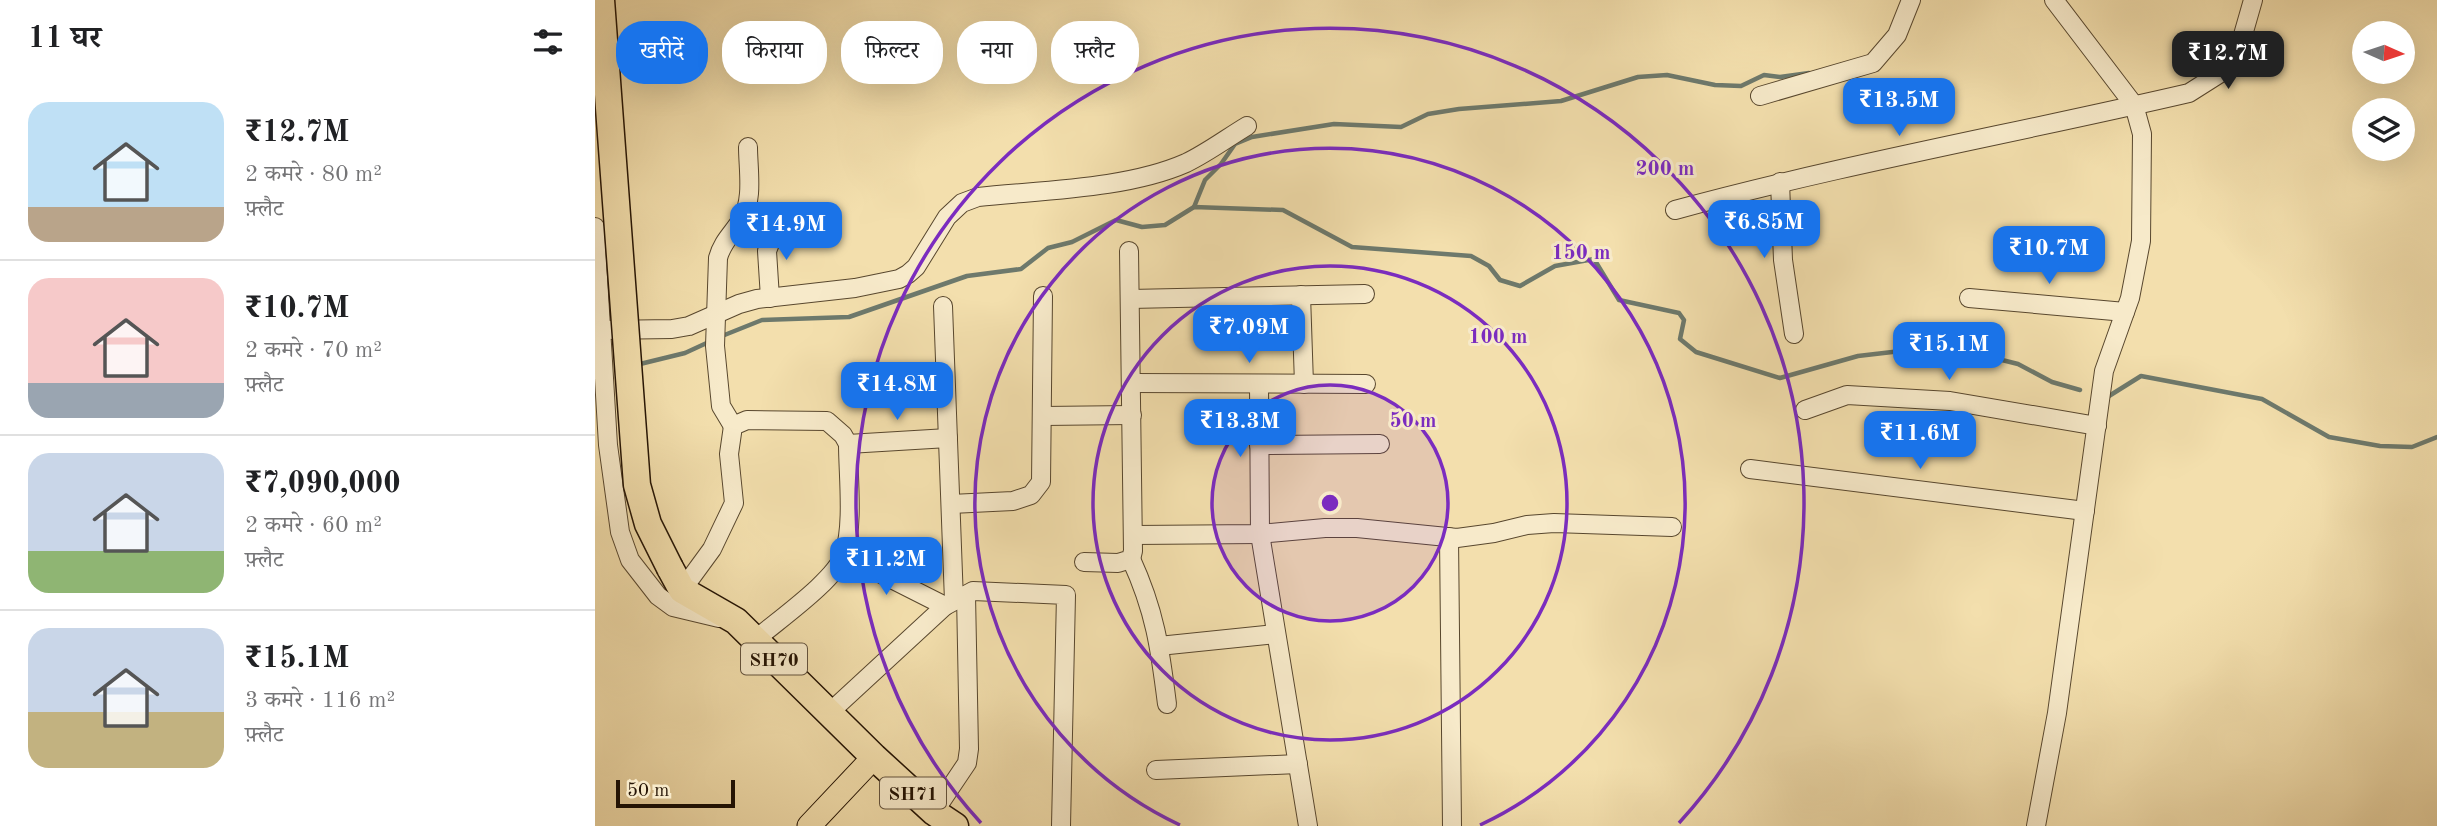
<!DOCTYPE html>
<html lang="hi">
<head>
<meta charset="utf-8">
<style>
  :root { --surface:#fff; --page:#f2f2f2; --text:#202124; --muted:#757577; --line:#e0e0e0; --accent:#1a73e8 }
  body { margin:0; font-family:"Old Standard TT","Noto Serif Devanagari",serif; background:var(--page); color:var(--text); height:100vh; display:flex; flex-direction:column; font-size:26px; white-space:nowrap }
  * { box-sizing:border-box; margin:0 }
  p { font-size:23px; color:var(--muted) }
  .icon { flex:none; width:38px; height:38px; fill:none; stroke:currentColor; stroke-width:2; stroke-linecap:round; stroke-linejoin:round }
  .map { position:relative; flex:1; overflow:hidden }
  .details { display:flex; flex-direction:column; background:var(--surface); width:595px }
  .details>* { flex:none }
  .top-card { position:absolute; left:21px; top:21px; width:665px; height:63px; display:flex; gap:14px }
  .needle { width:46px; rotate:93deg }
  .fabs { position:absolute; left:1757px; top:21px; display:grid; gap:14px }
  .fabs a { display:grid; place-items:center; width:63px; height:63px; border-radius:50%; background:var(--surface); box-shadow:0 7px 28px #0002; font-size:35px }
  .scale { position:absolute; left:21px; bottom:18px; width:119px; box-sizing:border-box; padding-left:7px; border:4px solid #251404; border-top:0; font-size:19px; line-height:24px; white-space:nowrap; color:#251404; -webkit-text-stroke:5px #f7eaca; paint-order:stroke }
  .price { position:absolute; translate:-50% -60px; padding:0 16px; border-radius:14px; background:var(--accent); color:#fff; font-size:23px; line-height:46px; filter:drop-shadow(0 2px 4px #0008) }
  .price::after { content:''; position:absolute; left:50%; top:42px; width:21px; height:16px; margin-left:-10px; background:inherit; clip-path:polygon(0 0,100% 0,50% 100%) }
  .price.active { background:#222; color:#fff }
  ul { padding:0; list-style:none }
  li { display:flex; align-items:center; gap:21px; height:175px; padding:0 28px }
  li+li { border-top:2px solid var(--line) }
  li span { display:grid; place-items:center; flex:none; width:196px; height:140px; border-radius:21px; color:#555 }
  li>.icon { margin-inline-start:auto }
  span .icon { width:84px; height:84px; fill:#fffc; stroke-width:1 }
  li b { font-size:30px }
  h2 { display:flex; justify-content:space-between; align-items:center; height:84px; padding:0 28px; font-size:30px }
  .chip { padding:0 24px; border-radius:28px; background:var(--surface); box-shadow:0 7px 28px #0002; font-size:24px; line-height:63px }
  .chip.active { background:var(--accent); color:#fff }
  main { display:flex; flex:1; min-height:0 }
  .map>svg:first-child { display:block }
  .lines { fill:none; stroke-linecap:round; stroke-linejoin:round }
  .stream { stroke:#6d796c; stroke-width:4.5 }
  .minor-casing { stroke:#58472e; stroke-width:20 }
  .major-casing { stroke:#251404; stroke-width:25 }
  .highway-casing { stroke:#251404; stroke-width:29 }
  .minor { stroke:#f7eaca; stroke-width:18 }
  .major { stroke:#f3dfad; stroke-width:23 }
  .highway { stroke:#f3dfad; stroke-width:26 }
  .highway-bridge-casing { stroke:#251404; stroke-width:29; stroke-linecap:butt }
  .highway-bridge { stroke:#f3dfad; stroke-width:26 }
  .ring { fill:none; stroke:#7b2cbf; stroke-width:3.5 }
  .labels { text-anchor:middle; stroke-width:6; stroke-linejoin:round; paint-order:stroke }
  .shield { fill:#f7eaca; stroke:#64543f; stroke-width:2 }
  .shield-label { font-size:19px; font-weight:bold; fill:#251404 }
  .centre { fill:#7b2cbf; stroke:#f7eaca; stroke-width:3.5 }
  .ring-label { font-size:21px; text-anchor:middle; font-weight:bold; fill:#7b2cbf; stroke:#f7eaca; stroke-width:6; stroke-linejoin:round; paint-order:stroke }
</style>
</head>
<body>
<main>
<section class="details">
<h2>11 घर<svg class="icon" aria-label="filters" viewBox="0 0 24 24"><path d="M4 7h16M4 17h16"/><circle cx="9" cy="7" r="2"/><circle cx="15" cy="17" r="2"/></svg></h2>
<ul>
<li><span style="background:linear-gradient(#bfe0f5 75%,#b9a48a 0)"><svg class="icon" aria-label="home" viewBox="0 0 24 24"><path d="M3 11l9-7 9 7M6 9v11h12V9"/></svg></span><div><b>₹12.7M</b><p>2 कमरे · 80 m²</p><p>फ़्लैट</p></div></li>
<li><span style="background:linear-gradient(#f6c9c9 75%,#9aa5b1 0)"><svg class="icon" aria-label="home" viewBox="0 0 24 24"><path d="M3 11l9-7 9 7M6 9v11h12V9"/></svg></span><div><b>₹10.7M</b><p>2 कमरे · 70 m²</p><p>फ़्लैट</p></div></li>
<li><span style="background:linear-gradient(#c9d6e8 70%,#8fb573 0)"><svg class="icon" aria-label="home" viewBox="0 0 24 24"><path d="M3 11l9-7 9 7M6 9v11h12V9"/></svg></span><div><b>₹7,090,000</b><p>2 कमरे · 60 m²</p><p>फ़्लैट</p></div></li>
<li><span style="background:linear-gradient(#c9d6e8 60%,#c2b280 0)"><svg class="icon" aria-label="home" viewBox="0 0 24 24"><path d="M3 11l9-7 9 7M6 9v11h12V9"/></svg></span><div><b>₹15.1M</b><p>3 कमरे · 116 m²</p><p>फ़्लैट</p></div></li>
</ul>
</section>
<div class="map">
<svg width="1842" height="826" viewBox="0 0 1842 826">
  <rect width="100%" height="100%" fill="#f3dfad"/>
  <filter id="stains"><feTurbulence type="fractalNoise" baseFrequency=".00286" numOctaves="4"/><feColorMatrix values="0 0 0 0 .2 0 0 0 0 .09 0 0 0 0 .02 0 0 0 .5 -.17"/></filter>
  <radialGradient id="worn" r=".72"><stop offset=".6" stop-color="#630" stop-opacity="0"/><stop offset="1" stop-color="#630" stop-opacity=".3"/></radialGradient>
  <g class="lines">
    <g class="stream">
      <path d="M599 207 610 180 626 164 640 144 657 137 739 124 806 127 833 114 864 109 966 101 1043 77 1072 75 1120 85 1146 86 1169 75 1185 77 1214 73"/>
      <path d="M127 336 167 320 254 317 372 276 426 269 453 248 477 242 521 220 547 227 570 225 599 207 688 210 757 247 876 256 894 266 905 280 925 286 960 266 999 259 1024 300 1084 313 1089 320 1085 339 1101 352 1185 378 1263 356 1323 349 1371 351 1423 364 1457 382 1485 390"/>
      <path d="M41 365 90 353 116 341"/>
      <path d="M1514 396 1546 376 1667 399 1734 437 1785 446 1817 447 1842 437"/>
    </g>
    <defs>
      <g id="minor">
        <path d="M1165 96 1278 63 1302 35 1316 0"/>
        <path d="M1185 182 1188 260 1199 334"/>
        <path d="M1080 210C1249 164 1422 133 1594 93L1624 74 1648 35 1658 0"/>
        <path d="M0 227 13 445 25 532 35 560 63 596 78 607 124 618"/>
        <path d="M706 295 709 384"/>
        <path d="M175 298 172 251 183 223"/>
        <path d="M1374 298 1530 312"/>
        <path d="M535 299 770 294"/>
        <path d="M348 306 359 601"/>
        <path d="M7 330 77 329 94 326 144 304 162 299 260 288 304 279 313 274 321 267 352 217 367 203 383 197C448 190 532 189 591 163 612 153 632 138 652 126"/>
        <path d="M537 383 771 384"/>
        <path d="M664 384 665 534 713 826"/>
        <path d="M1210 410 1252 395 1355 401 1502 426"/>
        <path d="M448 416 537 415"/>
        <path d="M138 426 126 406 120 346 123 258C127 242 138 233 146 220 159 201 153 169 153 147"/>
        <path d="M253 444 353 438"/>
        <path d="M664 445 785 444"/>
        <path d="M1155 469 1490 511"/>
        <path d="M356 504 418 501 436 495 446 482 448 296"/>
        <path d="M539 535 665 534 730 528H762L862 538 899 533 932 525 959 523 1077 527"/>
        <path d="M854 537 857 826"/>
        <path d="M249 555 350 606"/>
        <path d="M536 559C560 611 565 648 572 704"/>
        <path d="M489 562 523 563 536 559 538 551 534 251"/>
        <path d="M87 590 117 549 139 503 134 454 138 426 152 420 232 421 248 435 253 444C253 475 259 525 249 554 241 580 183 620 160 640"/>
        <path d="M564 646 681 634"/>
        <path d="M234 713 350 606 378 591 471 595 466 826"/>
        <path d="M561 770 703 764"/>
        <path d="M339 812 372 763 374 749 371 595"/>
        <path d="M1441 826 1462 713 1509 371 1535 298 1546 241 1547 134 1539 105 1459 0"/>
      </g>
      <path id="major" d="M214 826 279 757"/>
      <path id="highway" d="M75 568 87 590 141 621 279 757 339 812 360 826"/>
    </defs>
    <use href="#minor" class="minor-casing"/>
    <use href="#major" class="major-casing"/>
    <use href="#highway" class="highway-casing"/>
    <use href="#minor" class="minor"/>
    <use href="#major" class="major"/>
    <use href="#highway" class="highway"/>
    <defs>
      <path id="highway-bridge" d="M6 0 42 485 53 524 75 568"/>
    </defs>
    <use href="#highway-bridge" class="highway-bridge-casing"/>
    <use href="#highway-bridge" class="highway-bridge"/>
  </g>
  <circle cx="735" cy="503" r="118" fill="#7b2cbf" fill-opacity=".12"/>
  <g class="ring">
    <circle cx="735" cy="503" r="118"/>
    <circle cx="735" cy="503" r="237"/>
    <path d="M585 825A355 355 0 1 1 885 825"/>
    <path d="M386 823A474 474 0 1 1 1084 823"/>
  </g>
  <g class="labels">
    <g class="shield">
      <rect x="146" y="643.5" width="66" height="31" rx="5"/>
      <rect x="285" y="777.5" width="66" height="31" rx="5"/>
    </g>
    <g class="shield-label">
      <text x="179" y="666">SH70</text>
      <text x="318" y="800">SH71</text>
    </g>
  </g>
  <circle cx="735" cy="503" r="10" class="centre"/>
  <g class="ring-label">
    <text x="1070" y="175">200 m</text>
    <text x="986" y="259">150 m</text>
    <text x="903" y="343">100 m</text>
    <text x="818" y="427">50 m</text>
  </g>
  <rect width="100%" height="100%" filter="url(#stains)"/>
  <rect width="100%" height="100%" fill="url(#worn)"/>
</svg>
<div class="fabs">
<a><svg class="needle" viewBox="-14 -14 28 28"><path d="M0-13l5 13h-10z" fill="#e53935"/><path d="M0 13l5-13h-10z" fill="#757577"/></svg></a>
<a><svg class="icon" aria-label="layers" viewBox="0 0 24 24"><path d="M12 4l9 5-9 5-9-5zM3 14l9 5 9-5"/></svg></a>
</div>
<div class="scale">50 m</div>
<b class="price active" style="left:1633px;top:91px">₹12.7M</b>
<b class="price" style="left:1304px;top:138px">₹13.5M</b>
<b class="price" style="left:1169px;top:260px">₹6.85M</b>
<b class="price" style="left:191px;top:262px">₹14.9M</b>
<b class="price" style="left:1454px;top:286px">₹10.7M</b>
<b class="price" style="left:654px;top:365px">₹7.09M</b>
<b class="price" style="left:1354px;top:382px">₹15.1M</b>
<b class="price" style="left:302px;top:422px">₹14.8M</b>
<b class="price" style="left:645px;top:459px">₹13.3M</b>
<b class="price" style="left:1325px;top:471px">₹11.6M</b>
<b class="price" style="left:291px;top:597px">₹11.2M</b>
<div class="top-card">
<a class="chip active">खरीदें</a>
<a class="chip">किराया</a>
<a class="chip">फ़िल्टर</a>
<a class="chip">नया</a>
<a class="chip">फ़्लैट</a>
</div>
</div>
</main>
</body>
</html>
